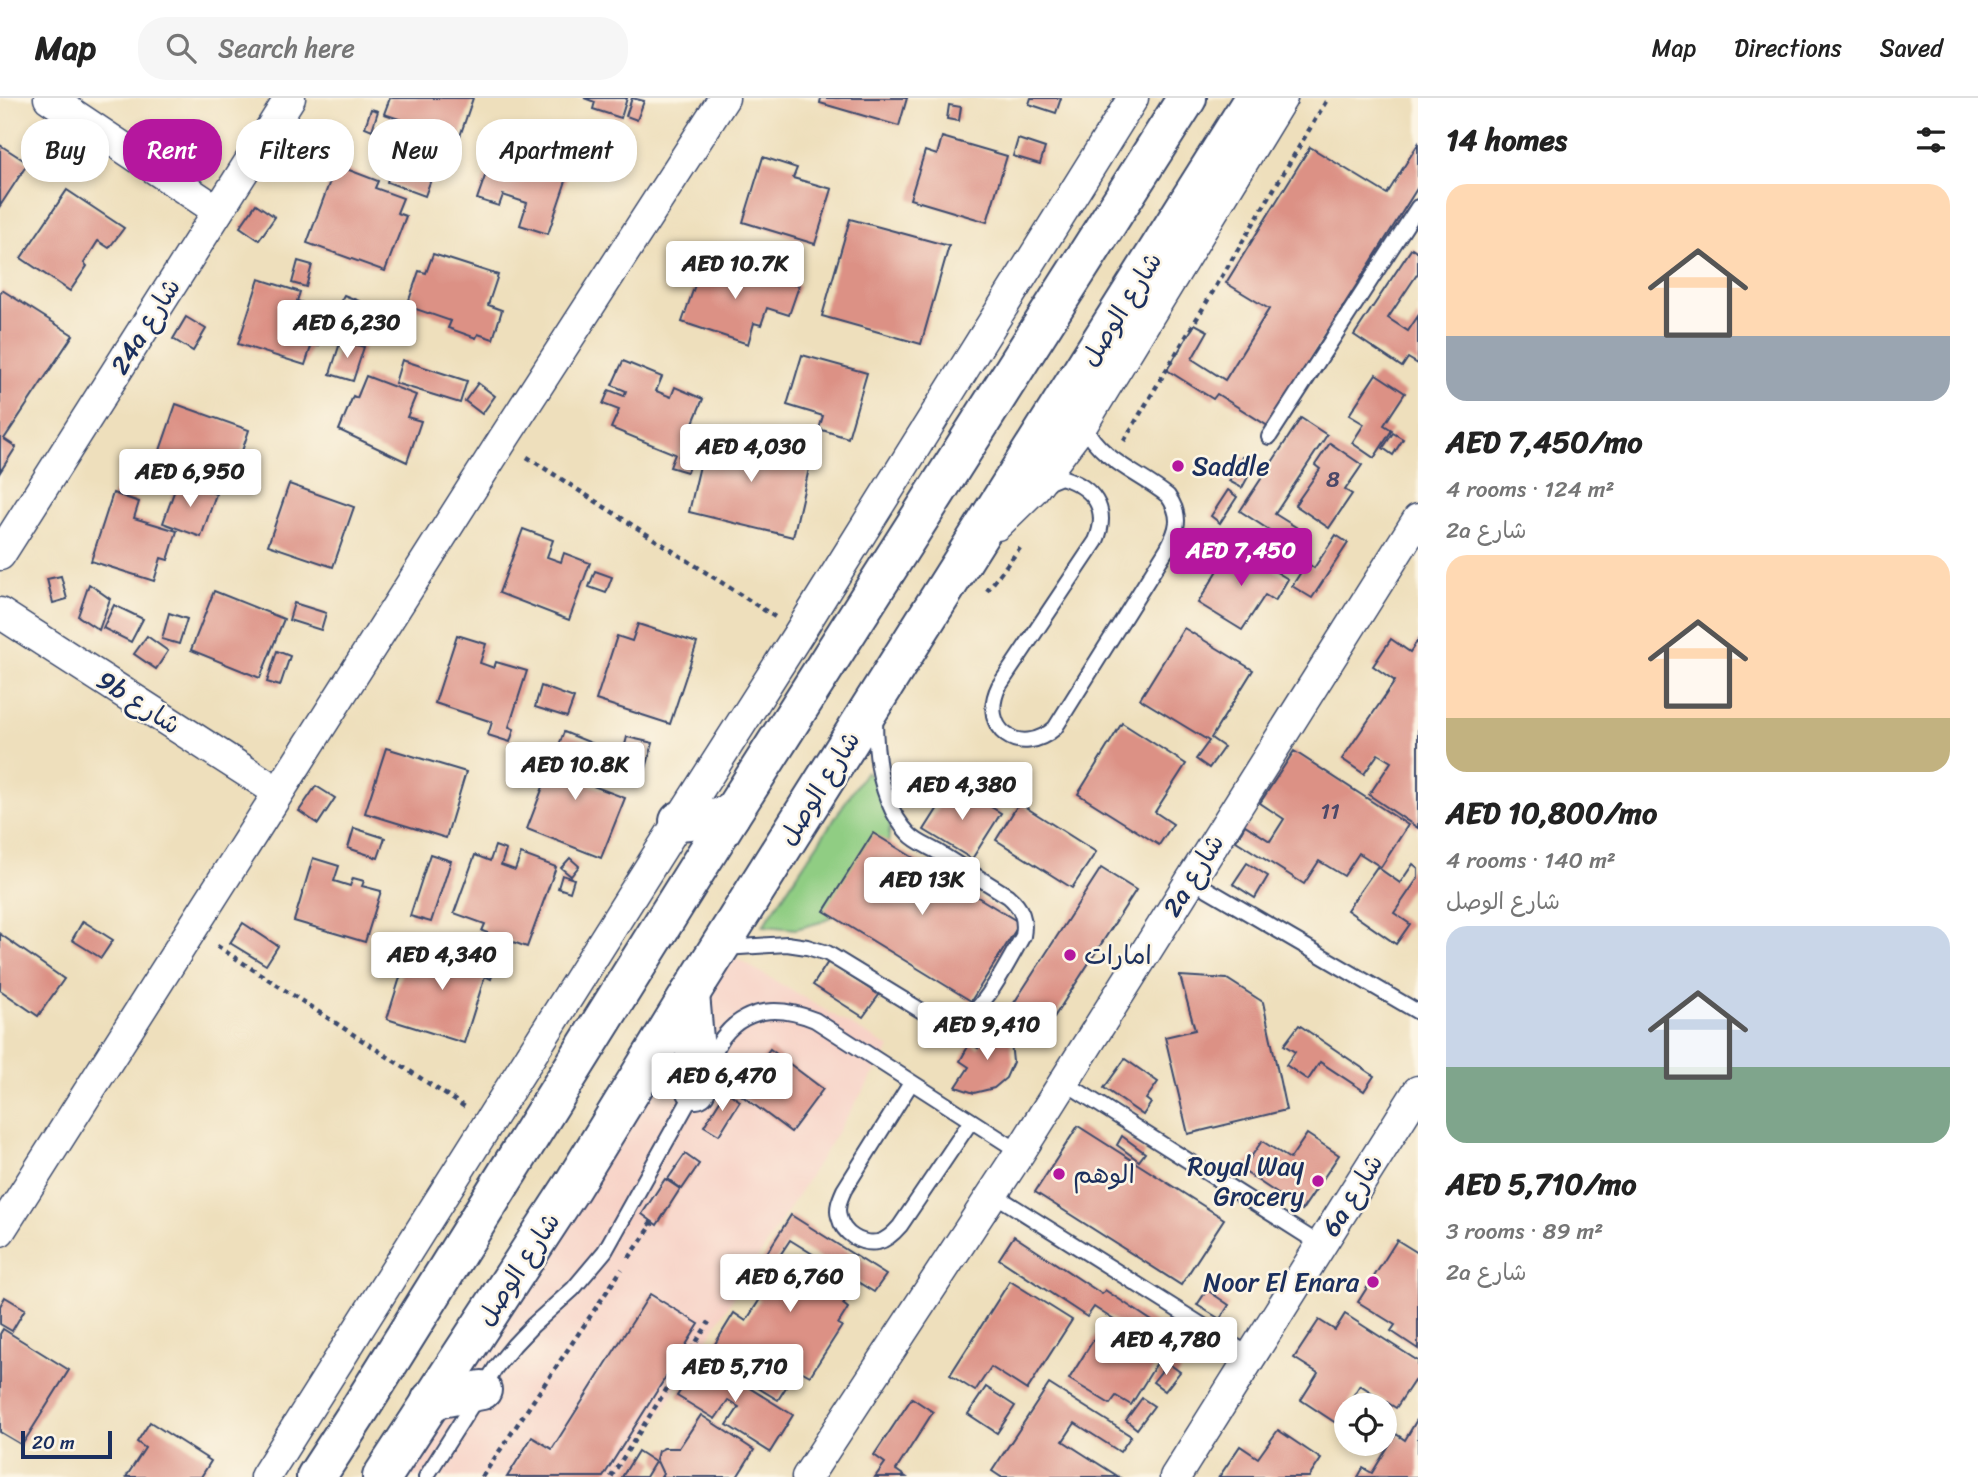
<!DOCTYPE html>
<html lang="en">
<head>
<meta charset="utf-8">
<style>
  :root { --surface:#fff; --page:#f6f6f6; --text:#222; --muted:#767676; --line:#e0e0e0; --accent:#b5179e }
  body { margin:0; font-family:Sriracha,"Playpen Sans Arabic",sans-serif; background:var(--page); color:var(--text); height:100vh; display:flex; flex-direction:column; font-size:26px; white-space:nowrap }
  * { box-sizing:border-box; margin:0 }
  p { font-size:23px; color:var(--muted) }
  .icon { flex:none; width:38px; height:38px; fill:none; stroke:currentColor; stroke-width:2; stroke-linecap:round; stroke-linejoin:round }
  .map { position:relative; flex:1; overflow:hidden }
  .drawer { display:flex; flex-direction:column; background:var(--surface); width:560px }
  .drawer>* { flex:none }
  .hud { position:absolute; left:21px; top:21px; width:665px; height:63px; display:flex; gap:14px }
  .controls { position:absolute; left:1334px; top:1295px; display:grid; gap:14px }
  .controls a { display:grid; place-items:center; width:63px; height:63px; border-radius:50%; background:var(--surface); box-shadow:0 4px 10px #0003; font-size:35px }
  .scale { position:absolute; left:21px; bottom:18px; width:91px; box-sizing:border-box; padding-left:7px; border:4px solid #1b2f5e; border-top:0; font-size:19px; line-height:24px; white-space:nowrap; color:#1b2f5e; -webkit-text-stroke:5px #fcf5e5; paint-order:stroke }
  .price { position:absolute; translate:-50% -60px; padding:0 16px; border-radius:7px; background:#fff; color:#222; font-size:23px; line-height:46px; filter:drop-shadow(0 2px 4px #0008) }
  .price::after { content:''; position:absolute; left:50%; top:42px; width:21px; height:16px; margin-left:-10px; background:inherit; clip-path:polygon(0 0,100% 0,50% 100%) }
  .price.current { background:var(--accent); color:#fff }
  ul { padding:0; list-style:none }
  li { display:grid; align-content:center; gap:14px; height:371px; padding:0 28px }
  li span { display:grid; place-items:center; height:217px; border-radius:21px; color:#555 }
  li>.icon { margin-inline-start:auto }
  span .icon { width:126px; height:126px; fill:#fffc; stroke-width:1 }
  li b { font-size:30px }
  h2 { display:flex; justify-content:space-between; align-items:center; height:84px; padding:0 28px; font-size:30px }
  .tag { padding:0 24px; border-radius:28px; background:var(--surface); box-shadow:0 4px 10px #0003; font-size:24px; line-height:63px }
  .tag.current { background:var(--accent); color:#fff }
  header { display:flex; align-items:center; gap:42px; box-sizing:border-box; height:98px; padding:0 35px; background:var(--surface); border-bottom:2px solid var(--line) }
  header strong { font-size:33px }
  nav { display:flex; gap:38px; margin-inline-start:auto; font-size:24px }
  .search { width:490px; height:63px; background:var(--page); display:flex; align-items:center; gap:18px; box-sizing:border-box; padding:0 24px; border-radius:28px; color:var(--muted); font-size:26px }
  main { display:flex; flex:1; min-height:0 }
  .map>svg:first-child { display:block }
  .built { fill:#f7d1c6 }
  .green { fill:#90cd83; stroke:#567e70; stroke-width:2 }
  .building { fill:#dc9185 }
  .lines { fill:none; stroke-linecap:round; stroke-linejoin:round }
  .service-casing { stroke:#3b496c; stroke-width:18 }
  .minor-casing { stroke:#3b496c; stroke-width:33 }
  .primary-casing { stroke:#3b496c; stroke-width:42 }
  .path { stroke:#3b496c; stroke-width:4.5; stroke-dasharray:5 5; stroke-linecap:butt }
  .service { stroke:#fff; stroke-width:14 }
  .minor { stroke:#fff; stroke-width:30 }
  .primary { stroke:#fff; stroke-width:38 }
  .poi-dot { fill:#b5179e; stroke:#fcf5e5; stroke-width:2.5 }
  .labels { text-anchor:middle; stroke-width:5; stroke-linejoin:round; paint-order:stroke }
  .number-label { font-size:23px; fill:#4b4868 }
  .street-label { font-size:26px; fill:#1b2f5e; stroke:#fcf5e5 }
  .poi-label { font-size:26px; fill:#1b2f5e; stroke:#fcf5e5; text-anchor:start }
</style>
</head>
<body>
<header>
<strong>Map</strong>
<div class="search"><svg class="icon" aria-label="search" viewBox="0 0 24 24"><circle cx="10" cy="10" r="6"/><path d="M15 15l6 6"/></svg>Search here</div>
<nav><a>Map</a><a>Directions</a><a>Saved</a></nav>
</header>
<main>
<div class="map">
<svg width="1418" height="1379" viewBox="0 0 1418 1379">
  <rect width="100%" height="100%" fill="#fcf5e5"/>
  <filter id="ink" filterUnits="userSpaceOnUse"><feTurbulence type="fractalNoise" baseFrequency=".0143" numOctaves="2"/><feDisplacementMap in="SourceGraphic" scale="14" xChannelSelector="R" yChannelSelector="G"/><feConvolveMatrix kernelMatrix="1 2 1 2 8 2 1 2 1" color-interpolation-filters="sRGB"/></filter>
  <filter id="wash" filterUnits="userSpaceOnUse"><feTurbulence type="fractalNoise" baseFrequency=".00686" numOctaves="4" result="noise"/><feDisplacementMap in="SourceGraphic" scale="28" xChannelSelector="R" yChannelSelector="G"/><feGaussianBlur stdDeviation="1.57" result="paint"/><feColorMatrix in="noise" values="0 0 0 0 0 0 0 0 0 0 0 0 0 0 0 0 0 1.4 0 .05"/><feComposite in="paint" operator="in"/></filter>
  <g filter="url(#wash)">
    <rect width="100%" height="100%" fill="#eedfbc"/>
    <path class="built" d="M719 850 890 950 621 1379H382Z"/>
    <path class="green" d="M866 673 880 688 891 716 888 748 852 807 821 824 796 831 763 828Z"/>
    <g id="blocks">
      <g class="building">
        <path d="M390 0H473L459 41 384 16Z"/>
        <path d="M584 0H627L621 20 593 11 595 4Z"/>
        <path d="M632 0 644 3 637 22 626 18Z"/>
        <path d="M821 0H907L899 28 820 5Z"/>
        <path d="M1031 0H1061L1056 15 1029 6Z"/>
        <path d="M949 7 961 9 959 23 947 21Z"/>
        <path d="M371 11 378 13 372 32 365 29Z"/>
        <path d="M74 36 99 54 91 64 67 46Z"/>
        <path d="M942 39 1007 58 987 124 910 101 925 53 937 57Z"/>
        <path d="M1018 41 1045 50 1040 66 1013 58Z"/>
        <path d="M1418 46V89L1268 328 1217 296 1213 301 1167 272 1195 226 1208 233 1192 261 1225 282 1269 211 1226 185 1310 49 1387 96Z"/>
        <path d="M0 47 28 65 0 108Z"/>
        <path d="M503 49 570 71 548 136 520 127 527 105 503 97 499 108 477 101 489 67 496 69Z"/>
        <path d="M763 59 797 70 793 80 832 91 815 146 743 124Z"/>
        <path d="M395 60 434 73 425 98 387 84Z"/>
        <path d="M336 67 378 83 375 90 403 100 397 115 406 118 385 173 307 145Z"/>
        <path d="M67 92 124 130 109 150 98 143 84 165 87 168 70 193 21 160Z"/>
        <path d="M256 106 275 119 259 142 240 129Z"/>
        <path d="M850 121 949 148 921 246 822 218Z"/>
        <path d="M1412 150 1418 154V175L1388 220 1408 233 1418 218V266L1408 260 1402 269 1354 237Z"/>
        <path d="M433 156 498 177 488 207 502 212 493 241 478 236 476 240 448 230 451 223 407 208 419 173 426 175Z"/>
        <path d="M704 161 731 170 729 175 754 184 757 174 799 188 789 217 767 210 761 227 754 225 748 246 682 224Z"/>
        <path d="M298 163 312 167 306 189 292 185Z"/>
        <path d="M259 181 300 194 297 203 330 214 319 248 312 246 305 267 238 246Z"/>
        <path d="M2 192 73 237 4 341 16 349 0 374V195Z"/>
        <path d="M344 197 359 203 353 215 338 208Z"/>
        <path d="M186 219 206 231 193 253 173 241Z"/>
        <path d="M341 242 364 249 353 283 330 276Z"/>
        <path d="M802 257 867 275 848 340 819 331 823 318 787 307Z"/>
        <path d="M402 262 467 283 460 305 395 285Z"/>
        <path d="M623 263 662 279 656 293 671 299 675 289 703 301 679 358 691 362 687 374 670 369 675 356 611 330 619 312 603 306 609 292 624 298 626 293 612 287Z"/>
        <path d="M1376 276 1405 295 1384 327 1392 332 1374 360 1352 345 1364 326 1349 317Z"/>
        <path d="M366 278 416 297 407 319 421 323 407 364 339 332 353 298 357 300Z"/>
        <path d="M478 285 495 298 482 316 465 303Z"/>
        <path d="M176 306 249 332 235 374 227 371 220 389 155 367Z"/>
        <path d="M1301 320 1327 337 1275 416 1299 431 1289 445 1240 413Z"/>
        <path d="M708 334 812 358 793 439 689 414Z"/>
        <path d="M1393 335 1403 341 1393 357 1383 350Z"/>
        <path d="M1330 345 1362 367 1345 392 1352 396 1329 430 1295 407 1320 371 1315 367Z"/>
        <path d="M1242 359 1255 366 1242 390 1229 383Z"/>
        <path d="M178 383 216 396 201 439 163 425Z"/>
        <path d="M289 386 354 409 333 469 268 447Z"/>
        <path d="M1228 392 1237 399 1220 425 1211 418Z"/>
        <path d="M113 395 139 404 134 420 177 433 168 462 161 460 154 483 91 463Z"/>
        <path d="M523 431 553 442 547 459 561 464 564 455 590 465 569 522 499 495Z"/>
        <path d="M1336 437 1348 445 1312 500 1292 488 1307 465 1314 470Z"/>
        <path d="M1233 448 1288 481 1275 503 1265 497 1242 532 1198 505Z"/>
        <path d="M595 473 612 479 606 495 589 489Z"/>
        <path d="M61 478 67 501 53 505 47 481Z"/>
        <path d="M89 486 110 501 99 532 78 518Z"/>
        <path d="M214 493 284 521 260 580 191 552Z"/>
        <path d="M294 505 326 515 321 532 289 522Z"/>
        <path d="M114 507 143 521 131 544 103 530Z"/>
        <path d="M169 515 187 521 179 546 162 541Z"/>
        <path d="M638 526 697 545 670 626 596 602 617 538 632 543Z"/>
        <path d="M1184 530 1253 572 1211 640 1224 649 1209 670 1196 661 1209 643 1140 601Z"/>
        <path d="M457 537 486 546 480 565 494 570 496 564 527 573 509 629 514 631 510 644 488 637 492 624 435 605Z"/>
        <path d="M147 538 168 553 156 571 134 556Z"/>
        <path d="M1391 541 1410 554 1418 542V730L1369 697 1391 664 1378 656 1364 676 1342 661 1395 583 1373 568Z"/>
        <path d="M277 553 290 558 280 588 267 584Z"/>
        <path d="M541 588 574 600 567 619 535 609Z"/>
        <path d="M1122 625 1186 666 1155 714 1173 726 1159 747 1078 696Z"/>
        <path d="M564 634 594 646 580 683 625 700 601 760 527 731Z"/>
        <path d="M627 639 653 645 642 685 617 678Z"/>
        <path d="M386 650 466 674 446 740 365 715Z"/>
        <path d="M1294 653 1408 727 1381 769 1359 755 1344 778 1319 763 1304 786 1236 743 1245 727 1270 743 1284 721 1260 705Z"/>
        <path d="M538 654 550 658 545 669 534 665Z"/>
        <path d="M953 686 1001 715 972 761 924 732Z"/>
        <path d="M316 688 335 700 318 726 299 713Z"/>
        <path d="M1019 705 1096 754 1072 790 996 742Z"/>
        <path d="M354 730 385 740 378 760 348 750Z"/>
        <path d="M873 735 1020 825 971 903 824 813Z"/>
        <path d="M495 748 506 752 501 767 515 772 521 756 556 769 527 849 482 833 485 826 454 815 475 757 490 763Z"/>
        <path d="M430 756 451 763 431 824 410 818Z"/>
        <path d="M313 760 339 768 334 783 350 788 353 780 364 783 362 788 381 793 365 844 294 823Z"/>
        <path d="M570 760 579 768 571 778 561 770Z"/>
        <path d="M1247 765 1268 778 1255 800 1233 786Z"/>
        <path d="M1413 766 1418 770V780L1394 815 1410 826 1396 846 1347 812 1377 769 1400 785Z"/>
        <path d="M1101 770 1136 792 1038 944 1003 922Z"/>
        <path d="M562 777 574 781 570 794 558 790Z"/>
        <path d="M83 823 113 842 101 860 72 842Z"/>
        <path d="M243 825 278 848 266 867 230 845Z"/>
        <path d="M0 836 64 881 38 918 0 892Z"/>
        <path d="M461 844 499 856 491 881 485 878 464 945 387 921 408 854 453 868Z"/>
        <path d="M828 864 879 897 863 919 813 887Z"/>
        <path d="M1180 878 1227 881 1263 904 1286 1012 1188 1036 1165 939 1195 932Z"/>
        <path d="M993 925 1011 944 1013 964 1006 980 994 990 974 995 956 989 969 969 960 963 970 945 978 950Z"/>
        <path d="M1299 927 1374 978 1364 993 1320 964 1308 982 1286 967 1295 954 1284 947Z"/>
        <path d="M770 951 823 991 791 1034 737 994Z"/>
        <path d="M1125 961 1158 984 1146 1001 1151 1005 1143 1017 1104 990Z"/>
        <path d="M726 993 740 1003 719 1037 704 1028Z"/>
        <path d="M1078 1028 1224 1121 1181 1187 1035 1094Z"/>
        <path d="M1307 1036 1339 1057 1302 1112 1242 1072 1262 1043 1290 1061Z"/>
        <path d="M1122 1038 1145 1055 1139 1063 1117 1047Z"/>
        <path d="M685 1056 699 1066 682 1091 668 1081Z"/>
        <path d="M665 1081 680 1091 657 1127 642 1116Z"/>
        <path d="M791 1117 886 1177 874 1194 790 1142 769 1174 785 1184 781 1190 800 1192 808 1180 825 1191 832 1180 851 1192 843 1206 848 1210 838 1226 842 1228 810 1278 792 1268 782 1282 788 1286 778 1302 707 1259 734 1215 746 1223 760 1201 744 1191Z"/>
        <path d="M1014 1138 1102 1196 1105 1192 1184 1244 1172 1260 1094 1209 1087 1219 999 1161Z"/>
        <path d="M1397 1142 1418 1155V1251L1391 1233 1395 1227 1358 1204Z"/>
        <path d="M1010 1183 1072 1222 1027 1292 991 1269 975 1293 950 1277Z"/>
        <path d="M1207 1192 1229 1207 1220 1221 1197 1207Z"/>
        <path d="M650 1196 699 1226 603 1379H507L532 1339 552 1351Z"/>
        <path d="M5 1199 25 1211 12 1233 0 1226V1208Z"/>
        <path d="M1345 1216 1418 1263V1286L1414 1283 1396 1310 1360 1287 1336 1325 1301 1302 1318 1275 1294 1260 1319 1222 1335 1232Z"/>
        <path d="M1104 1225 1160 1260 1131 1307 1116 1298 1110 1306 1069 1281Z"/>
        <path d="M3 1231 69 1272 22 1347 0 1334V1236Z"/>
        <path d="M701 1260 793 1317 770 1354 727 1327 739 1309 728 1302 715 1321 677 1298Z"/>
        <path d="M1168 1265 1180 1274 1165 1293 1153 1284Z"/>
        <path d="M1049 1286 1131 1338 1120 1354 1075 1325 1063 1343 1119 1379H1001L992 1373Z"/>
        <path d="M986 1289 1015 1308 997 1335 968 1316Z"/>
        <path d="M912 1300 933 1314 896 1372 906 1379H875L885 1365 874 1357Z"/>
        <path d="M1142 1300 1154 1308 1137 1331 1126 1322Z"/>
        <path d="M701 1317 754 1352 737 1379H661L663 1376 656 1361 658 1353 664 1350H679Z"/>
        <path d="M1418 1320V1379H1358L1363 1370 1372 1375 1396 1336 1405 1342Z"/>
        <path d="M150 1324 211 1363 201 1379H126L145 1350 137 1344Z"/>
        <path d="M1278 1332 1321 1361 1309 1379H1219L1240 1348 1258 1360Z"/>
        <path d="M638 1353 655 1364 646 1379H622Z"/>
      </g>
    </g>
  </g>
  <g filter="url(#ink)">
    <use href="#blocks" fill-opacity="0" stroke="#3b496c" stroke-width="2"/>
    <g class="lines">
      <defs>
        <g id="service">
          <path d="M1269 339 1418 109"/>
          <path d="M1044 386 1061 379C1093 389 1110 410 1096 443L999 588C978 631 1020 661 1055 630L1167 451C1178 431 1182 418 1168 398 1137 373 1102 364 1083 326"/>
          <path d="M1190 781 1418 914"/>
          <path d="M724 850 787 846 807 849 827 855 930 918C938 922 947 925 957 924 982 919 1010 860 1023 838 1026 821 1022 810 1008 798 984 783 960 768 936 753 927 748 915 743 909 736 880 706 875 658 875 619"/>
          <path d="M705 974C711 963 716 949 723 939 747 908 781 908 815 922L1020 1054"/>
          <path d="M1064 984 1321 1147"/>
          <path d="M911 985 844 1092C840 1101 836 1110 839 1119 843 1136 861 1147 878 1144 887 1142 894 1135 900 1128L971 1023"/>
          <path d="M992 1095 1251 1258"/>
          <path d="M426 1379 496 1269 514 1247 533 1227 573 1191 605 1153 695 992"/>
        </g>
        <g id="minor">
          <path d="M49 0 218 113"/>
          <path d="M997 427 1033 392 1083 326 1282 0"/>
          <path d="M0 457 290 0"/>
          <path d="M0 515 278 694"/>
          <path d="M0 1133 502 343 724 0"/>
          <path d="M265 1379 679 723 799 535 1133 0"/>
          <path d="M807 1379 1020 1054 1418 421"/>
          <path d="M1175 1379 1418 993"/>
        </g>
        <g id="primary">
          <path d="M679 723 730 718"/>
          <path d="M690 896 694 941 696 991"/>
          <path d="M431 1302 482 1292"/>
          <path d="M316 1379 355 1319 730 718 1187 0"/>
          <path d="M382 1379 571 1090 690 896 1254 0"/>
        </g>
      </defs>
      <use href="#service" class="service-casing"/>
      <use href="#minor" class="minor-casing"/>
      <use href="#primary" class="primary-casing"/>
      <g class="path">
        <path d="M1124 343 1328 0"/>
        <path d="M527 359 775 519"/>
        <path d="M987 493 1020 450"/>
        <path d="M217 848 465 1009"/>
        <path d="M629 1160 652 1127 647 1123"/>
        <path d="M482 1379 622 1171"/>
        <path d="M611 1379 709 1224"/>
      </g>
      <use href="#service" class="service"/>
      <use href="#minor" class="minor"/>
      <use href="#primary" class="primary"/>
    </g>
  </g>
  <g class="poi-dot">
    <circle cx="1178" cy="368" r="7"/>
    <circle cx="1070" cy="857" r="7"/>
    <circle cx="1059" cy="1076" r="7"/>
    <circle cx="1318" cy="1083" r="7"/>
    <circle cx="1373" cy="1184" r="7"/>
  </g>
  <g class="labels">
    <g class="number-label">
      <text x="1333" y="389">8</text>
      <text x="1330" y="721">11</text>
    </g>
    <g class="street-label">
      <text transform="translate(1121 211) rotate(-58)" y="9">شارع الوصل</text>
      <text transform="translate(145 228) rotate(-58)" y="9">24a شارع</text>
      <text transform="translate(139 604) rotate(33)" y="9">9b شارع</text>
      <text transform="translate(819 690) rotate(-58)" y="9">شارع الوصل</text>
      <text transform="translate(1193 777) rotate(-58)" y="9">2a شارع</text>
      <text transform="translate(1352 1097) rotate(-58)" y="9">6a شارع</text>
      <text transform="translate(518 1171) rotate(-57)" y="9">شارع الوصل</text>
    </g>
    <g class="poi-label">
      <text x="1192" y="377">Saddle</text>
      <text x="1084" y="866">امارات</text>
      <text x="1304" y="1077" text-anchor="end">Royal Way<tspan x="1304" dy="30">Grocery</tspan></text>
      <text x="1073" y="1085">الوهم</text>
      <text x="1359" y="1193" text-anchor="end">Noor El Enara</text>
    </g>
  </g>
</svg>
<div class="controls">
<a><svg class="icon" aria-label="locate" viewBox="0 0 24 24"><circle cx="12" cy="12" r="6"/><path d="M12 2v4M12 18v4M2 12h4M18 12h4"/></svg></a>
</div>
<div class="scale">20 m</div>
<b class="price" style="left:735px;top:203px">AED 10.7K</b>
<b class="price" style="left:347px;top:262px">AED 6,230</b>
<b class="price" style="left:751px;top:386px">AED 4,030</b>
<b class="price" style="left:190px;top:411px">AED 6,950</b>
<b class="price current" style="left:1241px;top:490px">AED 7,450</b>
<b class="price" style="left:575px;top:704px">AED 10.8K</b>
<b class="price" style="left:962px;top:724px">AED 4,380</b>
<b class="price" style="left:922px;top:819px">AED 13K</b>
<b class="price" style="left:442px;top:894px">AED 4,340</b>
<b class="price" style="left:987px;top:964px">AED 9,410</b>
<b class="price" style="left:722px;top:1015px">AED 6,470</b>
<b class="price" style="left:790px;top:1216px">AED 6,760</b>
<b class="price" style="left:1166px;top:1279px">AED 4,780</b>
<b class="price" style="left:735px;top:1306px">AED 5,710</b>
<div class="hud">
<a class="tag">Buy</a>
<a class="tag current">Rent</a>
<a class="tag">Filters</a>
<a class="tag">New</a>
<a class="tag">Apartment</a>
</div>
</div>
<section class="drawer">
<h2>14 homes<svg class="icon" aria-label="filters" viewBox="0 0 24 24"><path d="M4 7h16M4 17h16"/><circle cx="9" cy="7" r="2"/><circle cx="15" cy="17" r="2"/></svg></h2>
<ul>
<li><span style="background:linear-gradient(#ffd9b3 70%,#9aa5b1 0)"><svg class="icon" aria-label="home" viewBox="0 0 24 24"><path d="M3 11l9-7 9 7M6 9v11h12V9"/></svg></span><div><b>AED 7,450/mo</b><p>4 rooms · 124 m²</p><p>2a شارع</p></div></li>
<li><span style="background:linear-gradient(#ffd9b3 75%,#c2b280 0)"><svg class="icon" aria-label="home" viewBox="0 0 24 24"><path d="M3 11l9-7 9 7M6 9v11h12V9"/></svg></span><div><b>AED 10,800/mo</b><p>4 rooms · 140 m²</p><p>شارع الوصل</p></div></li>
<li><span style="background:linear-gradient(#c9d6e8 65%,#7fa58c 0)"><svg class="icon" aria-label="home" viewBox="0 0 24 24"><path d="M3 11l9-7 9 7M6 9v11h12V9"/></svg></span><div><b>AED 5,710/mo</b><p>3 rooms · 89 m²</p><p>2a شارع</p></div></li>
</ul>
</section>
</main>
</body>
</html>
